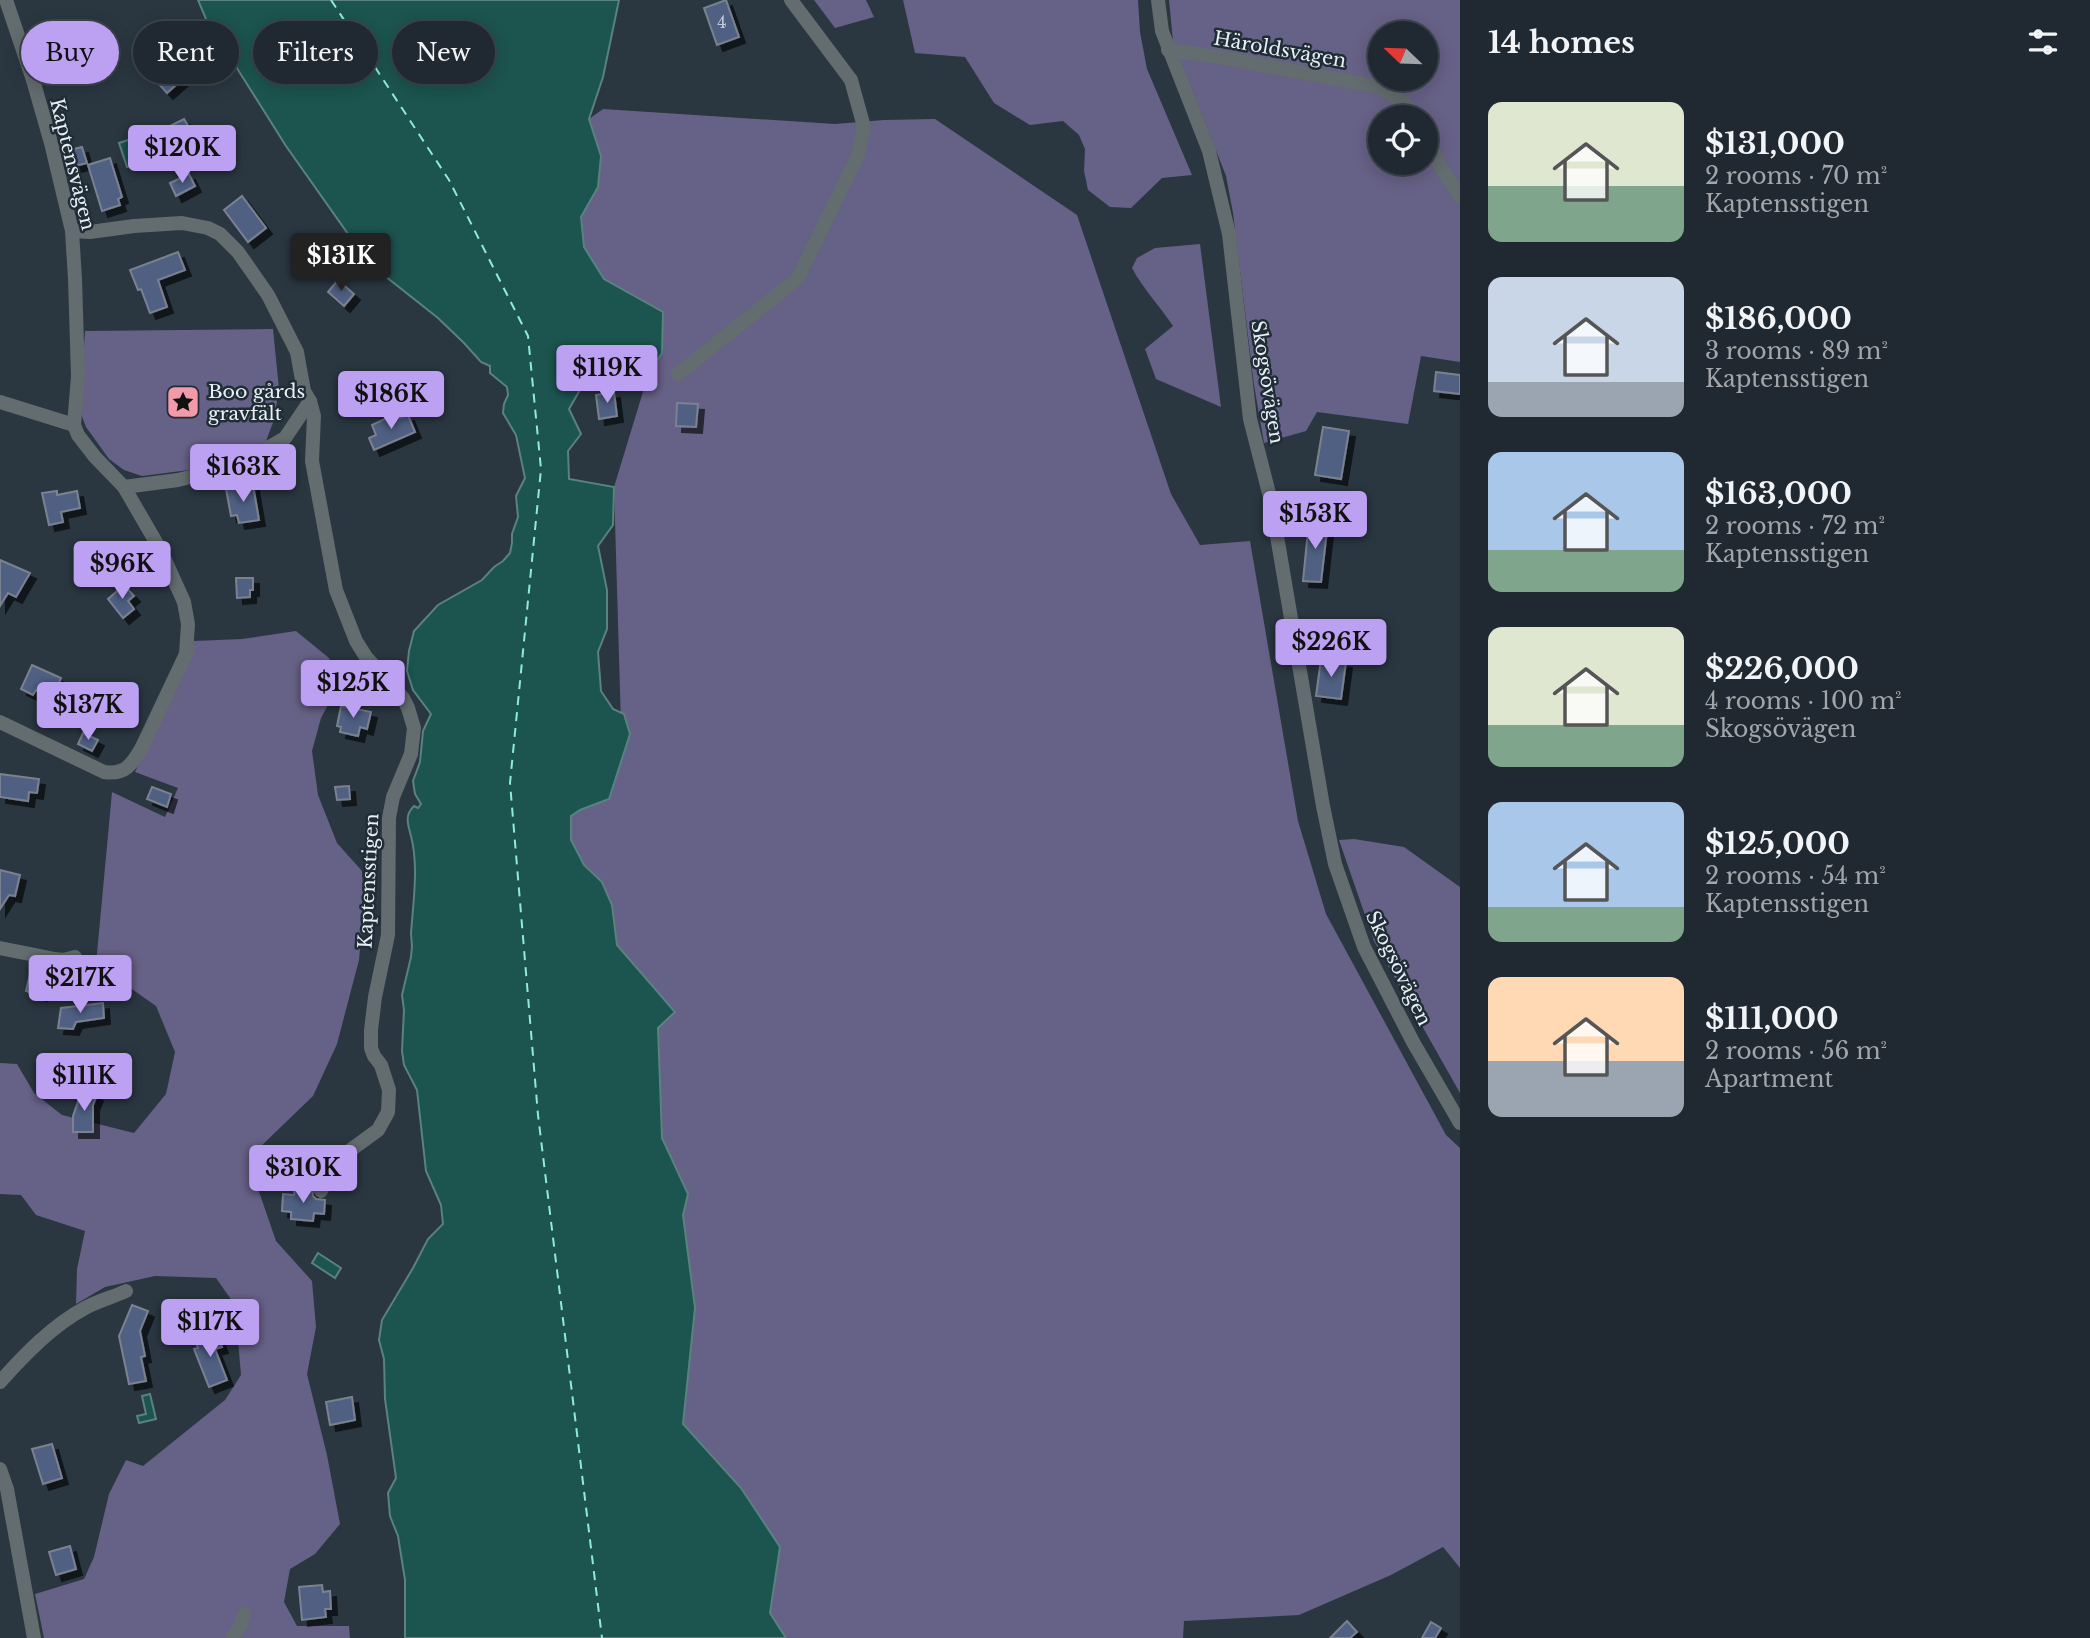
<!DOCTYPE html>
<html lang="en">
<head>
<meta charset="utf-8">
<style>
  :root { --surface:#202931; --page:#2d353d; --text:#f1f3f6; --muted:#a2a6ab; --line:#3d454d; --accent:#bca0f2 }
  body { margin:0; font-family:"Libre Baskerville",serif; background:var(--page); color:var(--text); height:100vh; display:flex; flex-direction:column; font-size:26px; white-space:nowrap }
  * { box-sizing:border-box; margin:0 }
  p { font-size:23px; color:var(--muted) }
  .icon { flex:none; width:38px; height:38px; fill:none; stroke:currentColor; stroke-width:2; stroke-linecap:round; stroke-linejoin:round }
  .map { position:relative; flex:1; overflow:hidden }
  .details { display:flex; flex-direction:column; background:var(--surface); width:630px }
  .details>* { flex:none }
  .guide { position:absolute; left:21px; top:21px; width:665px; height:63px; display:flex; gap:14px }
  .needle { width:46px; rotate:293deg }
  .controls { position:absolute; left:1368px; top:21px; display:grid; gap:14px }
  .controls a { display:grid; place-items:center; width:70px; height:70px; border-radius:50%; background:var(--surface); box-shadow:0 4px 18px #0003,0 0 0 2px var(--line); font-size:35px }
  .price { position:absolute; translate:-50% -60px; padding:0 16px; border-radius:7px; background:var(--accent); color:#111; font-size:23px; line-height:46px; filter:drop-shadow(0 2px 4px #0008) }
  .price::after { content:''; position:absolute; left:50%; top:42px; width:21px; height:16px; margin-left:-10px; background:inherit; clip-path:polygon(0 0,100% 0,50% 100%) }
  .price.current { background:#222; color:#fff }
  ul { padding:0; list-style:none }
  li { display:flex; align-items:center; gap:21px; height:175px; padding:0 28px }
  li span { display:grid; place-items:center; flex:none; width:196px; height:140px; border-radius:14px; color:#555 }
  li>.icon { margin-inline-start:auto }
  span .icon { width:84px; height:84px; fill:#fffc; stroke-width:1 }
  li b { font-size:30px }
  h2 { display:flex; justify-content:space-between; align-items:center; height:84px; padding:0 28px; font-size:30px }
  .tag { padding:0 24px; border-radius:32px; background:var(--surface); box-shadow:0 4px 18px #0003,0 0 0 2px var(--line); font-size:24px; line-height:63px }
  .tag.current { background:var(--accent); color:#111 }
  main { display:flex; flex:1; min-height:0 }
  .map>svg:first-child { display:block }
  .forest { fill:#666186; fill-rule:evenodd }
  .water { fill:#1c544f; stroke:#598281; stroke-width:2 }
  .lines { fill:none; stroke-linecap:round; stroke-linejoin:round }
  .ferry { stroke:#8feae1; stroke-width:2; stroke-dasharray:9 7; stroke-linecap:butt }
  .building { fill:#506183; stroke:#7a8190; stroke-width:2; filter:url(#shadow) }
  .minor { stroke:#636c6e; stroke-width:14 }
  .labels { text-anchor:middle; stroke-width:5; stroke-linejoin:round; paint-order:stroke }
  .number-label { font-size:16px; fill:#c1ccd8 }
  .street-label { font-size:19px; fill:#e7eff5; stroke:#202d36 }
  .poi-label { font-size:19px; fill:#e7eff5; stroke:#202d36; text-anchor:start }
</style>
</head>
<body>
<main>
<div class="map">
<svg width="1460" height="1638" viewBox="0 0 1460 1638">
  <defs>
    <filter id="shadow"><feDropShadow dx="6" dy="6" stdDeviation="0" flood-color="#0009"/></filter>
  </defs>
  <rect width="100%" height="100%" fill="#2a3741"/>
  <g class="forest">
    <path d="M814 0H866L874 17 835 28Z"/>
    <path d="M903 0H1138L1140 32 1147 69 1192 175 1162 178 1131 208 1110 207 1088 190 1084 171 1085 149 1079 135 1063 121 1030 125 994 103 965 57 915 53Z"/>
    <path d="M1169 0H1460V362L1421 356 1408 424 1317 412 1306 431 1264 443 1254 385 1233 213 1226 176 1173 41ZM1381 33H1426V79H1381ZM1381 117H1426V163H1381Z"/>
    <path d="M603 109 835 124 884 120 935 119 1077 215 1171 494 1200 545 1250 541 1298 821 1326 914 1446 1135 1460 1148V1568L1443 1547 1391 1575 1299 1615 1184 1621 1183 1638H786L770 1613 780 1547 741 1488 683 1424 695 1308 683 1215 688 1194 662 1138 658 1028 674 1012 617 945 612 905 602 882 584 865 571 840V816L580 810 609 799 622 758 614 487 649 372 662 353V312L604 279 584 247 581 217 598 187 601 156 589 119Z"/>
    <path d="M1200 244 1221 407 1156 379 1145 349 1173 326C1160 306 1143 289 1132 268L1137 258 1155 248Z"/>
    <path d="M273 329 279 389 274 420 266 441 237 456 189 470 142 476 124 470 109 459 86 427 80 411 85 331Z"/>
    <path d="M296 631 329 658 338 686 321 718 312 751 318 795 337 843 362 871 364 904 359 960 337 1044 313 1096 258 1149 255 1180 276 1241 312 1281 316 1327 307 1374 327 1455 340 1524 315 1554 290 1569 284 1602 297 1626H349L350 1638H44L35 1594 84 1579 94 1557 109 1494 126 1460 143 1466 225 1400 241 1375 235 1305 216 1278 155 1276 105 1287 76 1304 77 1269 85 1231 36 1215 21 1195 0 1194V1063L17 1064 34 1093 62 1115 134 1133 166 1094 175 1052 156 1006 96 964 112 792 165 817 178 788 135 772 191 652 194 641 242 639Z"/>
    <path d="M1354 839 1404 847 1460 887V1093L1374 941 1339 840Z"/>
  </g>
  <g class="water">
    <path d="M198 0H619L603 77 589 119 601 156 598 187 581 217 584 247 604 279 663 312 662 353 649 372 584 383 569 409 581 434 568 451 569 479 614 487 613 525 598 546 607 590V629L598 652 601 691 613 709 624 714 630 734 609 799 580 810 571 816V840L584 865 602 882 612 905 617 945 675 1012 658 1028 662 1138 688 1194 683 1215 695 1308 683 1424 741 1488 780 1547 770 1613 786 1638H405V1580L398 1536 390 1516 388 1493 396 1478 385 1399 384 1359 379 1340 382 1320 413 1268 428 1239 443 1224 441 1205 426 1171 417 1090 404 1065 402 1051 404 1010 402 995 411 957 412 946 411 934C413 903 419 867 411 836 408 824 404 816 414 806L418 808 421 804 415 794 413 781 420 762 423 731 431 714 413 690 407 671 409 651 414 631 438 605 482 580 494 567 503 561 510 553 512 543V534L518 517 516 496 525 478 516 435 503 413 504 404 508 395 507 387 490 373V366L481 362 464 343 438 318 385 276 358 248 286 146 206 19Z"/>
    <path d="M131 139 138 163 127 167 119 143Z"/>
    <path d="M318 1253 341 1268 335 1278 312 1263Z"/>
    <path d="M150 1394 156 1419 139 1423 137 1416 146 1414 142 1396Z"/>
  </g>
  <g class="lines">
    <path class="ferry" d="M331 0 449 180 528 336 541 469 510 783 538 1115 602 1638"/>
  </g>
  <g class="building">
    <path d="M726 0 739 37 717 45 704 8Z"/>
    <path d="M177 38 192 55 187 60 189 62 180 70 186 76 167 93 152 76 157 71 150 62Z"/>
    <path d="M184 119 190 129 175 137 170 126Z"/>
    <path d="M82 147 87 163 71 167 66 151Z"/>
    <path d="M110 158 122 197 118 199 120 205 102 211 88 165Z"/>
    <path d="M189 174 195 186 176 196 170 183Z"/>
    <path d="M242 196 266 228 248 242 224 210Z"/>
    <path d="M178 252 185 270 158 280 167 307 150 313 141 289 138 290 130 270Z"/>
    <path d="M338 280 354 294 344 306 328 292Z"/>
    <path d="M1436 372 1460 375V394L1434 391Z"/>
    <path d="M614 392 617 416 599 419 596 395Z"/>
    <path d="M677 403 698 404 696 427 676 426Z"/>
    <path d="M397 413 400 418 408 415 415 432 374 450 369 438 376 435 372 425Z"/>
    <path d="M1323 427 1349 431 1341 479 1315 475Z"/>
    <path d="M253 485 259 520 239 523 237 515 231 516 226 489Z"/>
    <path d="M57 491V495L77 491 80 508 61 512 63 522 49 525 42 493Z"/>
    <path d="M1309 520 1328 522 1321 582 1303 581Z"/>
    <path d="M0 560 30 573 16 597 8 593 0 606Z"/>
    <path d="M236 578H253V590H250V597L237 598Z"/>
    <path d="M124 585 134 596 128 601 134 609 123 618 108 599Z"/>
    <path d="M1321 659 1346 662 1341 699 1316 696Z"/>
    <path d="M32 665 61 678 53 697 36 690 33 695 21 689Z"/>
    <path d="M341 706 371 712 367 729 360 727 358 736 340 732 341 727 337 726Z"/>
    <path d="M83 733 98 740 92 751 78 744Z"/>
    <path d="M0 774 39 779 37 793 29 792 28 801 0 797Z"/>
    <path d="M349 786 350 799 337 800 335 787Z"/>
    <path d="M152 787 171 794 167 807 147 799Z"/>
    <path d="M0 870 20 875 15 896 9 895 0 909Z"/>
    <path d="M30 974 45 978 41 995 26 991Z"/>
    <path d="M103 1003 104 1018 76 1022 73 1029 58 1028 61 1008Z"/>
    <path d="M82 1090 97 1095 93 1105V1132H73V1116Z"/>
    <path d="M295 1188 312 1189 313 1196 316 1199 325 1200 324 1214 314 1213 313 1221 291 1219V1212L282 1211 283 1194 294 1195Z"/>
    <path d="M132 1305 148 1311 140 1331 145 1356 141 1357 146 1381 129 1384 119 1336Z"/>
    <path d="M216 1332 222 1347 215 1349 227 1380 209 1387 194 1349 198 1348 195 1340Z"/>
    <path d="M352 1397 355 1420 330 1425 326 1402Z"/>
    <path d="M52 1444 62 1478 43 1484 32 1449Z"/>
    <path d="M70 1546 76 1569 56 1575 49 1552Z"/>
    <path d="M322 1585 323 1592 330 1591 331 1609H325L326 1617 302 1620 299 1587Z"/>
    <path d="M1347 1621 1357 1632 1350 1638H1330Z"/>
    <path d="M1431 1622 1441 1628 1435 1638H1422Z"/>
  </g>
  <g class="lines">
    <g class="minor">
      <path d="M1158 0 1162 31 1209 151 1229 234 1250 419 1271 501 1323 806 1335 864 1364 947 1413 1042 1460 1123"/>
      <path d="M1168 50 1220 57 1379 87 1403 102 1415 117"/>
      <path d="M1426 136 1441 168 1460 196"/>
      <path d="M72 231 90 232 134 226 182 223 208 228 220 234 238 252 268 295 297 352 304 391 310 401 314 416 312 461 336 590 356 641 366 657 403 698 408 708 414 728 411 754 393 797 389 818 388 935 375 997 371 1030V1048L374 1056 381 1065 389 1090 388 1112 378 1130 341 1157 332 1168 321 1191"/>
      <path d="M678 374 798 278 858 155 864 127 851 80 791 0"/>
      <path d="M0 402 74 425 78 376 75 279 72 231 51 143 33 80 6 0"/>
      <path d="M124 487 178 480 218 470 248 459 285 438 310 401"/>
      <path d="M0 722 104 772C125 775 132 765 142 747L186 654 188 624 184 602 160 549 124 487 95 457 78 435 74 425"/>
      <path d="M0 948 55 959 63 960 75 957"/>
      <path d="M0 1382C24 1355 53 1325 85 1308 98 1301 113 1297 126 1291"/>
      <path d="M0 1469 7 1489 34 1638"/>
      <path d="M232 1638 240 1627 244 1614"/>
    </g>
  </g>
  <defs>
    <symbol id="sight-square" viewBox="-11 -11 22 22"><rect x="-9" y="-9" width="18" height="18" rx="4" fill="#f39aaa" stroke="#202d36"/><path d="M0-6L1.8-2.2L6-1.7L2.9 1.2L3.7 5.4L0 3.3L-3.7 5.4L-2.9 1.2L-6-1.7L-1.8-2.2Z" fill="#111"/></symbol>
  </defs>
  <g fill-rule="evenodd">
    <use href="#sight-square" x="164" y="383" width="38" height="38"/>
  </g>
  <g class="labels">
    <g class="number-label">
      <text x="722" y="28">4</text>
    </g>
    <g class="street-label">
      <text transform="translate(1280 49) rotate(10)" y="7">Häroldsvägen</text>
      <text transform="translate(73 164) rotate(76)" y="7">Kaptensvägen</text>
      <text transform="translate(1268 382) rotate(81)" y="7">Skogsövägen</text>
      <text transform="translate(368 881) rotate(-87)" y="7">Kaptensstigen</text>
      <text transform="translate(1399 968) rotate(64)" y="7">Skogsövägen</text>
    </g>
    <g class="poi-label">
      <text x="208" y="398">Boo gårds<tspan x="208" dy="22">gravfält</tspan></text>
    </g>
  </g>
</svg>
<div class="controls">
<a><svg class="needle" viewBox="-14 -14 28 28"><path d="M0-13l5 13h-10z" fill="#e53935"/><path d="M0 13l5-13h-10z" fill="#a2a6ab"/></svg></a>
<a><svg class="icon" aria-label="locate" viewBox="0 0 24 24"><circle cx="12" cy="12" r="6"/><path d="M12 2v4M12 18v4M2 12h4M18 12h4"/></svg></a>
</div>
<b class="price" style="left:182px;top:185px">$120K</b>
<b class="price current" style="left:341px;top:293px">$131K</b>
<b class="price" style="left:607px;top:405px">$119K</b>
<b class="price" style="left:391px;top:431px">$186K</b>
<b class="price" style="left:243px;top:504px">$163K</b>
<b class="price" style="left:1315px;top:551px">$153K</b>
<b class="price" style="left:122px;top:601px">$96K</b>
<b class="price" style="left:1331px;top:679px">$226K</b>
<b class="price" style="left:353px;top:720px">$125K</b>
<b class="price" style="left:88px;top:742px">$137K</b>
<b class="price" style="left:80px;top:1015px">$217K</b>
<b class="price" style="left:84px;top:1113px">$111K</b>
<b class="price" style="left:303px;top:1205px">$310K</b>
<b class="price" style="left:210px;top:1359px">$117K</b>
<div class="guide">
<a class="tag current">Buy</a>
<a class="tag">Rent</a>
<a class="tag">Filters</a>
<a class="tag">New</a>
</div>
</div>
<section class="details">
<h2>14 homes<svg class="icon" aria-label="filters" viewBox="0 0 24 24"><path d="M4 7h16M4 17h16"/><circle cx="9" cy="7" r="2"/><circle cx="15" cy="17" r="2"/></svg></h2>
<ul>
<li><span style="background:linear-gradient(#dfe7d0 60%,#7fa58c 0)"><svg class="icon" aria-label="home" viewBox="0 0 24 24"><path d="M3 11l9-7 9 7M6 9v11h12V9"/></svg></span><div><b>$131,000</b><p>2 rooms · 70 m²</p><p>Kaptensstigen</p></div></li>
<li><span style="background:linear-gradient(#c9d6e8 75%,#9aa5b1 0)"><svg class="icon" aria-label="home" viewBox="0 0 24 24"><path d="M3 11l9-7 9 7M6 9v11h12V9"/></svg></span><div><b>$186,000</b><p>3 rooms · 89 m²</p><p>Kaptensstigen</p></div></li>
<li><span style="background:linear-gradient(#a9c7e8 70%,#7fa58c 0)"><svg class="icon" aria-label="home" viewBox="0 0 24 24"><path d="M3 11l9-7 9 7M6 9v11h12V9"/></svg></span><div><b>$163,000</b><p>2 rooms · 72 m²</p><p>Kaptensstigen</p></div></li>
<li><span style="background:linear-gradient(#dfe7d0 70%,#7fa58c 0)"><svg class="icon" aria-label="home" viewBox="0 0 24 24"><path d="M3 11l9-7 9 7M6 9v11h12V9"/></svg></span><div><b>$226,000</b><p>4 rooms · 100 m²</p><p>Skogsövägen</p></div></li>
<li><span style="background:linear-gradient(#a9c7e8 75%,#7fa58c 0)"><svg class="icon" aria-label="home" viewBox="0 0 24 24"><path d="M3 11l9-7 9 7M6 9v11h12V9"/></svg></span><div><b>$125,000</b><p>2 rooms · 54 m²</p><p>Kaptensstigen</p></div></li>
<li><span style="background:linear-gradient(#ffd9b3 60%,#9aa5b1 0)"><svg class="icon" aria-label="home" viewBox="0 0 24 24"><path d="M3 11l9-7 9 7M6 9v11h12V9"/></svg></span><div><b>$111,000</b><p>2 rooms · 56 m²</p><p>Apartment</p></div></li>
</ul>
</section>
</main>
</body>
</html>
